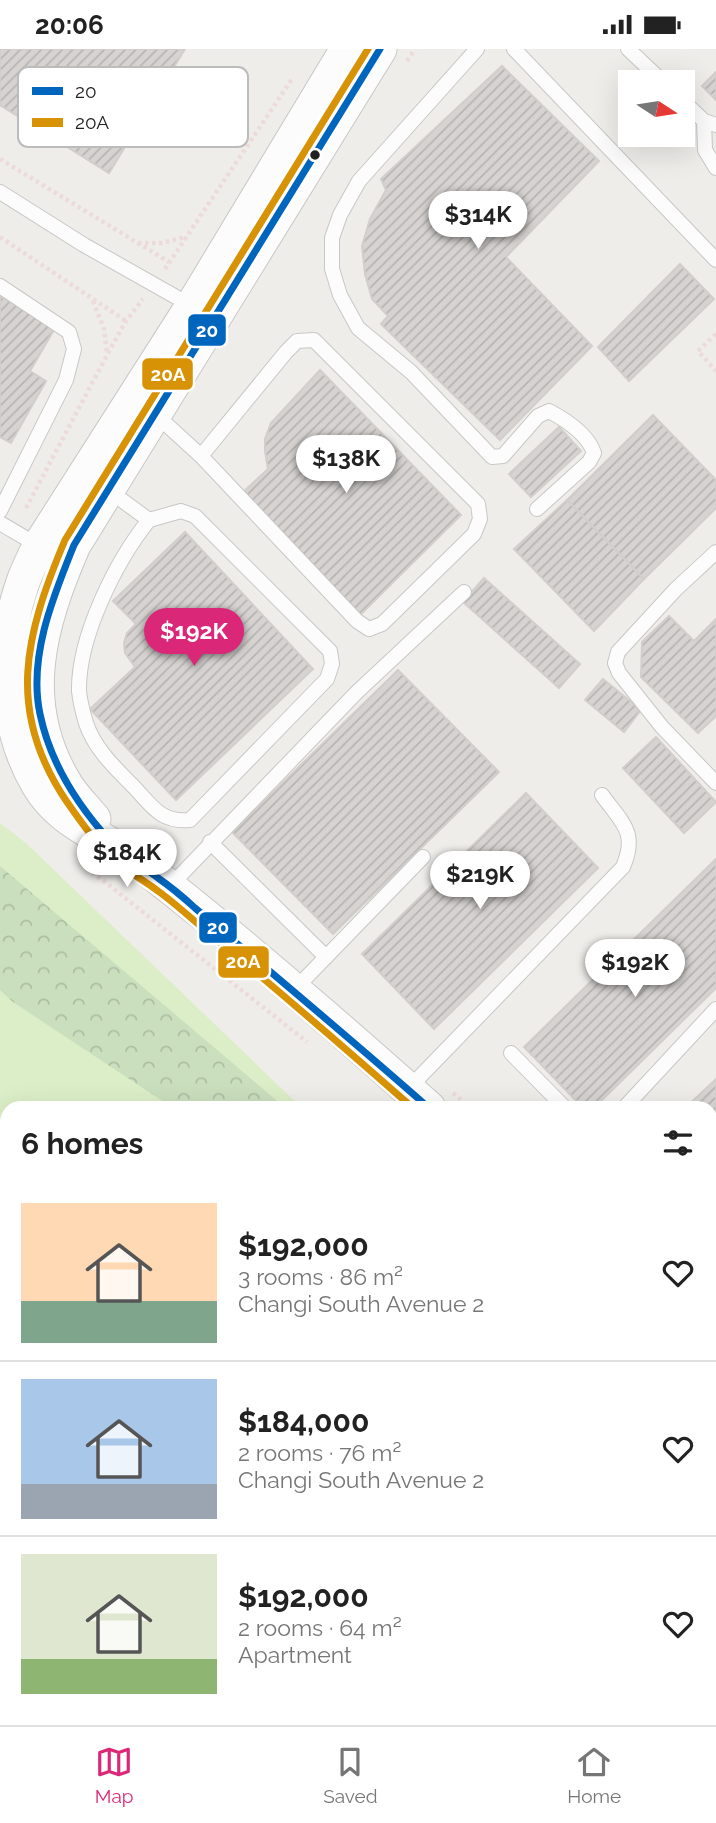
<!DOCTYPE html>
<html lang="en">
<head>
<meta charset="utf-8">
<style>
  :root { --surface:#fff; --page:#f6f6f6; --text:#222; --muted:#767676; --line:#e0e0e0; --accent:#db2777 }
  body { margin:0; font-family:Raleway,sans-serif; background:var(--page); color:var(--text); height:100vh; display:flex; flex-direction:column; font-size:26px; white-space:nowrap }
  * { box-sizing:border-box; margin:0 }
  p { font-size:23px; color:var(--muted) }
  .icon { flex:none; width:38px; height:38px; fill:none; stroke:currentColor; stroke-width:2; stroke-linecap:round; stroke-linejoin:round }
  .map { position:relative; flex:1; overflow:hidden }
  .drawer { position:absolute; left:0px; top:1052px; width:718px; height:625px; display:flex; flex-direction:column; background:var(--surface); border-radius:21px 21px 0 0; box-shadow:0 7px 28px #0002 }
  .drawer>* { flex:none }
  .needle { width:46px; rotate:102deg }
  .buttons { position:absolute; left:618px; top:21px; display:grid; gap:14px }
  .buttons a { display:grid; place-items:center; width:77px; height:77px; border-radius:0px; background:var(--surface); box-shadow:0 7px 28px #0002; font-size:35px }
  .price { position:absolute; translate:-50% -60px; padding:0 16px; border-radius:24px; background:#fff; color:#222; font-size:23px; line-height:46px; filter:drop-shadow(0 2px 4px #0008) }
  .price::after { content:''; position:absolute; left:50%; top:42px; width:21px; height:16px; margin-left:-10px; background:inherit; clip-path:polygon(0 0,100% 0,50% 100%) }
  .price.on { background:var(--accent); color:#fff }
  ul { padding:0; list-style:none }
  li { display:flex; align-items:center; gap:21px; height:175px; padding:0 21px }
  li+li { border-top:2px solid var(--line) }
  li span { display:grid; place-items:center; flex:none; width:196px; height:140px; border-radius:0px; color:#555 }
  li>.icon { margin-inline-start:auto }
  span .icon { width:84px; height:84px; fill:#fffc; stroke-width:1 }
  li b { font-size:30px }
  h2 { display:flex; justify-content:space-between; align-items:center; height:84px; padding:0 21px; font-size:30px }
  .status { display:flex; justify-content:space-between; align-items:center; height:49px; padding:0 35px; background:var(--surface); direction:ltr }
  .status svg { height:19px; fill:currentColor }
  .menu { display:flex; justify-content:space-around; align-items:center; height:98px; border-top:2px solid var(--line); background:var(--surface); font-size:19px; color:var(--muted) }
  .menu a { display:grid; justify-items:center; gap:4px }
  .menu .on { color:var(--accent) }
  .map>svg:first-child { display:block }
  .grass { fill:#dceec7 }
  .forest { fill:url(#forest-crowns) }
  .building { fill:url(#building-hatch); stroke:#d2cecb; stroke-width:2 }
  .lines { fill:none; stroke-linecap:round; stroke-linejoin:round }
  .service-casing { stroke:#c8c7c6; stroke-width:16 }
  .tertiary-casing { stroke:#c8c7c6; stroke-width:35 }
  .path { stroke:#ecdbd9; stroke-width:4.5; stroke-dasharray:3.5 3.5; stroke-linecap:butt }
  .service { stroke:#fdfcfc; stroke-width:14 }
  .tertiary { stroke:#fdfcfc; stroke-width:33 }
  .bus-1-casing { stroke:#fff; stroke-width:12 }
  .bus-2-casing { stroke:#fff; stroke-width:12 }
  .bus-1 { stroke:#0065bd; stroke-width:7 }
  .bus-2 { stroke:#d79205; stroke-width:7 }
  .bus-dot { fill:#212121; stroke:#fff; stroke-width:2.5 }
  .key { fill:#fff; stroke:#bcbcbc; stroke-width:2 }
  .key-label { font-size:19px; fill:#212121 }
  .line-badge { stroke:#fff; stroke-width:2.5 }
  .badge-label { font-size:19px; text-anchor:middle; font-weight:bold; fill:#fff }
</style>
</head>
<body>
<div class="status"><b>20:06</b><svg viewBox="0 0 49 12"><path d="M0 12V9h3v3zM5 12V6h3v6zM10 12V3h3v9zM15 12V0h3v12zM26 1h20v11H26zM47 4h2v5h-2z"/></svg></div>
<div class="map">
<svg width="716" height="1676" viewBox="0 0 716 1676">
  <defs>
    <pattern id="forest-crowns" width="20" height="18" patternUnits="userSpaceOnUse" patternTransform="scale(1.75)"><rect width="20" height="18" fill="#cadfbe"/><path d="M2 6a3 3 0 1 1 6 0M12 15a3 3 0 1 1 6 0" fill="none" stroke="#adbfa3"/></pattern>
    <pattern id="building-hatch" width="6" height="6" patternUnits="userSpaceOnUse" patternTransform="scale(1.75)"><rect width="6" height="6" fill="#d6d3d1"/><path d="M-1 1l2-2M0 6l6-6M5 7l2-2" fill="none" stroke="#b7b5b3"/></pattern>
  </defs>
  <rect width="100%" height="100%" fill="#efedea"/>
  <path class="grass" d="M0 774 27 795 302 1059H7V1670H710L711 1450 716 1455V1676H0Z"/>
  <g class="forest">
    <path d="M0 817 275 1050 286 1059H173L13 953 0 941Z"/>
    <path d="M710 1417 716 1422V1665L710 1651Z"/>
    <path d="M392 1670H490L495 1676H405Z"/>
  </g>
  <g class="building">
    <path d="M0 0H185L109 124 0 56Z"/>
    <path d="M502 17 599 112 506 208 592 297 500 391 381 275 388 267 372 250 365 225 362 197 370 170 386 141 381 130Z"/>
    <path d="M716 23V51L702 37Z"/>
    <path d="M680 215 714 250 629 332 598 298Z"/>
    <path d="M0 247 55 279 30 322 46 332 11 394 0 388Z"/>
    <path d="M320 321 461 466 360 566 242 444 268 420 265 402V390L271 374Z"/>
    <path d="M653 366 716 431V459L644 530 567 451Z"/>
    <path d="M559 378 581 402 531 448 509 425Z"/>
    <path d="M567 451 644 530 594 582 514 500Z"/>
    <path d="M185 483 313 620 176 751 90 660 135 618 125 604 124 594 127 584 136 575 113 552Z"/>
    <path d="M484 529 580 615 559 639 463 553Z"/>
    <path d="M669 567 694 592 716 570V667L698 684 641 628 642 593Z"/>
    <path d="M398 621 499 723 333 885 232 783Z"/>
    <path d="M603 630 641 661 624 683 585 651Z"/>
    <path d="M656 688 716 753 684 784 623 719Z"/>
    <path d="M526 744 598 819 434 980 362 905Z"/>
    <path d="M716 810V939L594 1059H583L524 998Z"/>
    <path d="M716 1030V1141L710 1146V1059H685Z"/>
  </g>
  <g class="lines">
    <defs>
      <g id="service">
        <path d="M477 0 359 132 340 166 332 189V220L340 246 358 279 411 323 492 408 503 407 538 367 549 362C566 371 588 386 594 404L589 413 537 460"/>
        <path d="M514 0 716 211"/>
        <path d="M628 0 663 33"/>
        <path d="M682 51 704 72 716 76"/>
        <path d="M704 72 705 101 716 119"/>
        <path d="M0 143 84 196 192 257"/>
        <path d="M0 237 69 283 74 300 66 331 0 462"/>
        <path d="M155 365 201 407 357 572 369 580 382 575 474 485 480 470 478 455 314 291 297 292 286 303 201 407"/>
        <path d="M108 441 149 471"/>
        <path d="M181 462 195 467 330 602 332 615 327 630 190 771C161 774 152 757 134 738 115 719 94 699 86 674 83 664 80 652 79 642 78 588 116 512 149 471Z"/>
        <path d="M0 474 39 497"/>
        <path d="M716 503 676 540 618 603 615 614 619 624 662 678 716 734"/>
        <path d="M210 793 326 908"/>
        <path d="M169 838 357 643 464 543"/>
        <path d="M294 941 423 808"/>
        <path d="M511 1004 565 1059"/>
        <path d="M408 1040 623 818C638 783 622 774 602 746"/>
        <path d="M624 1059 716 960"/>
      </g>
      <g id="tertiary">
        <path d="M347 0 192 257 39 497C33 510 26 523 22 536 0 600 4 678 38 736 57 768 86 780 115 798 135 810 153 825 171 839 259 909 345 984 429 1059"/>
        <path d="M94 770C85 759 74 748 67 737 16 655 39 577 74 496L380 0"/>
        <path d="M710 1336 716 1343"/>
      </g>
    </defs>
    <use href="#service" class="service-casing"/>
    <use href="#tertiary" class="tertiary-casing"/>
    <g class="path">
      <path d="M407 12 415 0"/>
      <path d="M0 110 169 213"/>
      <path d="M0 188 126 272"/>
      <path d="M138 194H162L185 188"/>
      <path d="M165 220 292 30"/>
      <path d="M93 252 104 280 107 304"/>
      <path d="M716 285 698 302 716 322"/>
      <path d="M26 459 107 306 126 272 143 250"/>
      <path d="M81 814 307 993"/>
      <path d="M453 1044 471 1059"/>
      <path d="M0 1131 7 1135"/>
      <path d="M710 1286 716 1292"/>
      <path d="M0 1516 7 1550"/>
      <path d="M0 1665 11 1676"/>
      <path d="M51 1670 54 1676"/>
      <path d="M480 1670 483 1676"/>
    </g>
    <use href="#service" class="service"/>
    <use href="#tertiary" class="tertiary"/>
    <defs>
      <path id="bus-1" d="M380 0 74 496C53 548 28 608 40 665 50 713 78 757 111 793 124 808 142 817 158 829 171 838 183 848 195 859 273 925 352 991 429 1059"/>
      <path id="bus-2" d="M368 0 65 491C25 586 5 662 67 753 79 770 92 789 106 804 121 819 141 829 158 842 176 855 193 871 211 886 279 942 346 1000 413 1059"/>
    </defs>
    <use href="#bus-1" class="bus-1-casing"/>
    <use href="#bus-2" class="bus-2-casing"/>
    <use href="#bus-1" class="bus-1"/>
    <use href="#bus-2" class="bus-2"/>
  </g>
  <circle class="bus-dot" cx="315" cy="106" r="6"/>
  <rect x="18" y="18" width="230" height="80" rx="10" class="key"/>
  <rect x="32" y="38" width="31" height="8" fill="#0065bd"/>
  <rect x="32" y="69" width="31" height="9" fill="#d79205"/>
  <g class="key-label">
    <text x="75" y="49">20</text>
    <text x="75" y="80">20A</text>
  </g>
  <g class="line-badge">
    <rect x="187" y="264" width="40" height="34" rx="7" fill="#0065bd"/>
    <rect x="141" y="308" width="53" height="34" rx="7" fill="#d79205"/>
    <rect x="198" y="862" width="40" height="33" rx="7" fill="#0065bd"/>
    <rect x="217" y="896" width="53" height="34" rx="7" fill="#d79205"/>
  </g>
  <g class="badge-label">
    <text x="207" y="288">20</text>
    <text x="168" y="332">20A</text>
    <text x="218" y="885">20</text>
    <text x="243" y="919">20A</text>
  </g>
</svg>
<div class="buttons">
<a><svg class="needle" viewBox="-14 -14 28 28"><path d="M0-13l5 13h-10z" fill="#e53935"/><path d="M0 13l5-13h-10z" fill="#767676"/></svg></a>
</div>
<b class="price" style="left:478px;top:202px">$314K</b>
<b class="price" style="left:346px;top:446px">$138K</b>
<b class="price on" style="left:194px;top:619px">$192K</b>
<b class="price" style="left:127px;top:840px">$184K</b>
<b class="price" style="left:480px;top:862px">$219K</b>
<b class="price" style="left:635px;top:950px">$192K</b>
<section class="drawer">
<h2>6 homes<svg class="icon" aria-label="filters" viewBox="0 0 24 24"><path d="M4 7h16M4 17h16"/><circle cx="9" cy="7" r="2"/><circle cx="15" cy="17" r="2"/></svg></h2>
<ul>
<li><span style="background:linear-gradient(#ffd9b3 70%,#7fa58c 0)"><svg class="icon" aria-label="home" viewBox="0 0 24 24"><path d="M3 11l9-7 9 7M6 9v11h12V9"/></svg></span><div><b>$192,000</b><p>3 rooms · 86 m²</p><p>Changi South Avenue 2</p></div><svg class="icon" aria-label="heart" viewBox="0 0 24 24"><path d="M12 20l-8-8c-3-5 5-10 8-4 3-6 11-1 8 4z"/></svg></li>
<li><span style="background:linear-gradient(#a9c7e8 75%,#9aa5b1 0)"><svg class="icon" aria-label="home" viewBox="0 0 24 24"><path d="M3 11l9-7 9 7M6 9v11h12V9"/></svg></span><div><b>$184,000</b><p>2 rooms · 76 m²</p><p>Changi South Avenue 2</p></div><svg class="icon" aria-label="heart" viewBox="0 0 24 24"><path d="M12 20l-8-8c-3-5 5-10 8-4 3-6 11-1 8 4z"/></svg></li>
<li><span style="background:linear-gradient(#dfe7d0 75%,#8fb573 0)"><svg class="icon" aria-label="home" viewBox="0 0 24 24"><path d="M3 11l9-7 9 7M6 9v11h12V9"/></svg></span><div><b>$192,000</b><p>2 rooms · 64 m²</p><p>Apartment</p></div><svg class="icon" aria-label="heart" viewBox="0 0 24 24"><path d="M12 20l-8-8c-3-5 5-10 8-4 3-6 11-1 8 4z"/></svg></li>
</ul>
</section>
</div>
<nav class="menu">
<a class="on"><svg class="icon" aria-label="map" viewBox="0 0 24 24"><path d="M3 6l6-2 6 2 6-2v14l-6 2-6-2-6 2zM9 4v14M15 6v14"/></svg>Map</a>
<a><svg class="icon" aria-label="saved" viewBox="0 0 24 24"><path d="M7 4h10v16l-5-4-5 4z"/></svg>Saved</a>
<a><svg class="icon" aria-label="home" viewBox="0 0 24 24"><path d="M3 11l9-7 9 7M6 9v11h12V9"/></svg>Home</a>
</nav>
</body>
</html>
